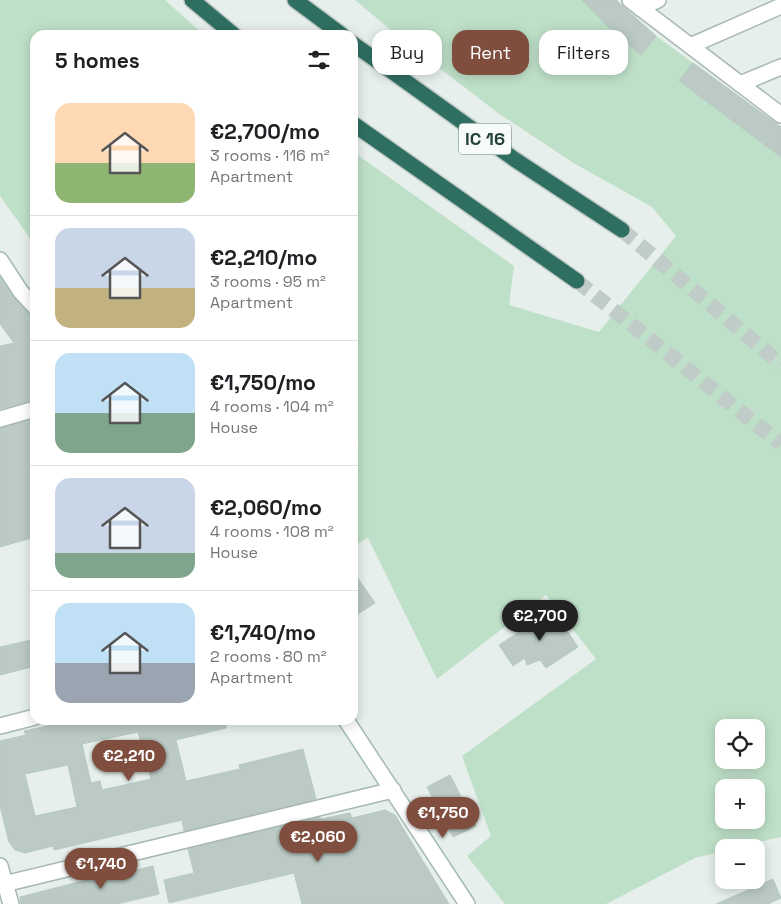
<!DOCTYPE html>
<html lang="en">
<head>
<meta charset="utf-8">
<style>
  :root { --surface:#fff; --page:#f2f2f2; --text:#202124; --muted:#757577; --line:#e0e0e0; --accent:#7f4e3f }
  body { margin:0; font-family:"Space Grotesk",sans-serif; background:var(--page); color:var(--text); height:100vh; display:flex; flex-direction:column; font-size:19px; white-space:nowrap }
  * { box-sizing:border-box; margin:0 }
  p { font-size:16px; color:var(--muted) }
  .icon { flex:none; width:28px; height:28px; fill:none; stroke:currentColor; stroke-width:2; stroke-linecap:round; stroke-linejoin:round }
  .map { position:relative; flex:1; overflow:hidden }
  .panel { position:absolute; left:30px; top:30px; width:328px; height:695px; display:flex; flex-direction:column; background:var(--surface); border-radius:15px; box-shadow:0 2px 12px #0003 }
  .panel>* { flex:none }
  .top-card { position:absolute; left:372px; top:30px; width:332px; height:45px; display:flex; gap:10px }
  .buttons { position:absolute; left:715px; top:719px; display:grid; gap:10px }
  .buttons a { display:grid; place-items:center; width:50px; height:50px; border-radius:10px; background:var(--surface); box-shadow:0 2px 12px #0003; font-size:25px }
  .price { position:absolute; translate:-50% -42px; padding:0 11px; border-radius:18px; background:var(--accent); color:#fff; font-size:16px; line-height:32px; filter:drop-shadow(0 1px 2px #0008) }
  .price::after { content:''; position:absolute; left:50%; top:30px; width:15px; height:11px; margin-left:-8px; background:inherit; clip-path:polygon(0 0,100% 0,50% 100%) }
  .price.active { background:#222; color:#fff }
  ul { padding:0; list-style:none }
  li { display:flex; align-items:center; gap:15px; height:125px; padding:0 25px }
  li+li { border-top:1px solid var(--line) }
  li span { display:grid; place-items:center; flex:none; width:140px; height:100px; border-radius:15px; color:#555 }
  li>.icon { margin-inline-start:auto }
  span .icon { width:60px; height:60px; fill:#fffc; stroke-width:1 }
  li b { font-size:21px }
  h2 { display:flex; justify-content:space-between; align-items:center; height:60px; padding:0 25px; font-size:21px }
  .chip { padding:0 18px; border-radius:15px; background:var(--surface); box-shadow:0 2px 12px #0003; font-size:18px; line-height:45px }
  .chip.active { background:var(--accent); color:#fff }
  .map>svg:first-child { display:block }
  .green { fill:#bfe0c8; fill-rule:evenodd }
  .building { fill:#bbcac4; stroke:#b8c9c2; fill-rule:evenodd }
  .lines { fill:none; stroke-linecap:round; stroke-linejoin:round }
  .highway-tunnel { stroke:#bfccc8; stroke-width:15; stroke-dasharray:15 8; stroke-linecap:butt }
  .lane-casing { stroke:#a8b8b2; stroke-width:18 }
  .street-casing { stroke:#a8b8b2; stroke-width:18 }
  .secondary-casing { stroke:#a4bbb3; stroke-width:18 }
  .highway-casing { stroke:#c2cac8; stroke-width:18 }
  .lane { stroke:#fff; stroke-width:15 }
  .street { stroke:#fff; stroke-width:15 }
  .secondary { stroke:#fff; stroke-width:15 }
  .highway { stroke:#2f6f62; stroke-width:15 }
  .labels { text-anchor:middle; stroke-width:4.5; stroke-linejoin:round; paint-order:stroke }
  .shield { fill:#f7fbf9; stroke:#637a73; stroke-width:1 }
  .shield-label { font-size:18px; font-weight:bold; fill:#24423a }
</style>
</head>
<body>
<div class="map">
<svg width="781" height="904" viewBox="0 0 781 904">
  <rect width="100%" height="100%" fill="#e6efeb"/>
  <g class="green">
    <path d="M0 0H165L204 35H35V245L0 196Z"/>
    <path d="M355 0H582L606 25 641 54 656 36 693 63 679 81 781 157V837L737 847 724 848V851L695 858 606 904H505L467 856 491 836 462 756 596 659 546 595 437 679 368 538 353 546V453L359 446 352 439V151L514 266 509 305 599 332 676 236 652 207 575 164 498 113 404 41ZM724 728H756V760H724ZM724 788H756V820H724Z"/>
  </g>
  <g class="building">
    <path d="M582 0H616L656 36 641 55 606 25Z"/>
    <path d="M693 63 781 127V157L679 81Z"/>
    <path d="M0 277 14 298 35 320V400L0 409V346L14 343 0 324Z"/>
    <path d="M35 419V537L0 547V428Z"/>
    <path d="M352 570 375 603 352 618Z"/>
    <path d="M553 610 578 647 546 668 540 660 527 665 525 658 513 666 499 645Z"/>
    <path d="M35 639V666L0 675V647Z"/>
    <path d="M75 720H226V728L176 740 186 781 240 769 239 765 303 749 316 799 184 831 182 820 54 850 53 846 25 853 15 850 9 842 0 806V741L26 735 24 731ZM138 732 151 779 102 790 100 781 91 783 82 744ZM68 765 77 807 35 816 25 774Z"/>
    <path d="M450 775 476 826 453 837 427 787Z"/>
    <path d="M385 810 395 815 449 904H302L294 873 169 903 164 880 194 873 188 849 320 817 321 819 350 813 352 818Z"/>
    <path d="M153 866 159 894 117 904H21L20 897 102 876 103 878Z"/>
    <path d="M773 879 781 898 768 904H716Z"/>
  </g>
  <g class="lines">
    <g class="highway-tunnel">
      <path d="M622 230 781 364"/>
      <path d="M577 281 781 444"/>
    </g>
    <defs>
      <g id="lane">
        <path d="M640 8 658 0"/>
        <path d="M690 46 781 6"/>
        <path d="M740 84 781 67"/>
      </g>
      <g id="street">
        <path d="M630 0 781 115"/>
        <path d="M0 419 35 409"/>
        <path d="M0 726 35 717"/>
        <path d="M0 866 11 904"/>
        <path d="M0 885 393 790"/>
      </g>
      <g id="secondary">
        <path d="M0 260 21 292 35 307"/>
        <path d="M346 720 467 904"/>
      </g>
      <g id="highway">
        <path d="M192 0 234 35"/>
        <path d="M295 0 342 35"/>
        <path d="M352 43 514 159 622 230"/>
        <path d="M352 123 577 281"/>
      </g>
    </defs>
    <use href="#lane" class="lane-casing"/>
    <use href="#street" class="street-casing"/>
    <use href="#secondary" class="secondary-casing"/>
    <use href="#highway" class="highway-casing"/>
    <use href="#lane" class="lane"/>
    <use href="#street" class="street"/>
    <use href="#secondary" class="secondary"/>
    <use href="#highway" class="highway"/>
  </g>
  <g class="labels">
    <rect class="shield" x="459" y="123.5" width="52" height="31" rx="4"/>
    <g class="shield-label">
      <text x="485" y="145">IC 16</text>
    </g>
  </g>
</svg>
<div class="buttons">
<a><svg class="icon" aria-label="locate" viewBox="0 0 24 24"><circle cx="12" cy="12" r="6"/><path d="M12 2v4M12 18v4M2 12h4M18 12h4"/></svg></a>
<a>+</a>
<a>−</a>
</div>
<b class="price active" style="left:540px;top:642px">€2,700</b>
<b class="price" style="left:129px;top:782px">€2,210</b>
<b class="price" style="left:443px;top:839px">€1,750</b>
<b class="price" style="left:318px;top:863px">€2,060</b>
<b class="price" style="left:101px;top:890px">€1,740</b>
<div class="top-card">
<a class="chip">Buy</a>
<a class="chip active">Rent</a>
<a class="chip">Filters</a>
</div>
<section class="panel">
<h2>5 homes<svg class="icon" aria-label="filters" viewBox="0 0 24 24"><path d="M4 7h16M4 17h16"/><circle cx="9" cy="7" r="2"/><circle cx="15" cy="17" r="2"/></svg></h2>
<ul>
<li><span style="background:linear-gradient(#ffd9b3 60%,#8fb573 0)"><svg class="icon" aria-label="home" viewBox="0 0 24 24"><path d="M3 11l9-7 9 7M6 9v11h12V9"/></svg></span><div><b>€2,700/mo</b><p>3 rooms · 116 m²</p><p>Apartment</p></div></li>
<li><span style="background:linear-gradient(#c9d6e8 60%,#c2b280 0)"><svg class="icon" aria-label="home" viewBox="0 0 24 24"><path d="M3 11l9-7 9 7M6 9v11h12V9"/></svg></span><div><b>€2,210/mo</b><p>3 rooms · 95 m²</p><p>Apartment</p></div></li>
<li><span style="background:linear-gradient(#bfe0f5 60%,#7fa58c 0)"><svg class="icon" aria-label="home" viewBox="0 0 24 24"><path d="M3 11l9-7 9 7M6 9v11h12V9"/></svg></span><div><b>€1,750/mo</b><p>4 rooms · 104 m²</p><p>House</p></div></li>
<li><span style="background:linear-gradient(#c9d6e8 75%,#7fa58c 0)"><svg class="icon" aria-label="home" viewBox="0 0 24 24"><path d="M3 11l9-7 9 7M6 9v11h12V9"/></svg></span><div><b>€2,060/mo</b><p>4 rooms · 108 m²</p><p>House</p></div></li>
<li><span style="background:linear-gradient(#bfe0f5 60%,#9aa5b1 0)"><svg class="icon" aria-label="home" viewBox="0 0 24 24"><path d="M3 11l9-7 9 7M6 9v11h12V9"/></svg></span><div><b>€1,740/mo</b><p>2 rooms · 80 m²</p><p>Apartment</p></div></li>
</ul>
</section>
</div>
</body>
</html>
